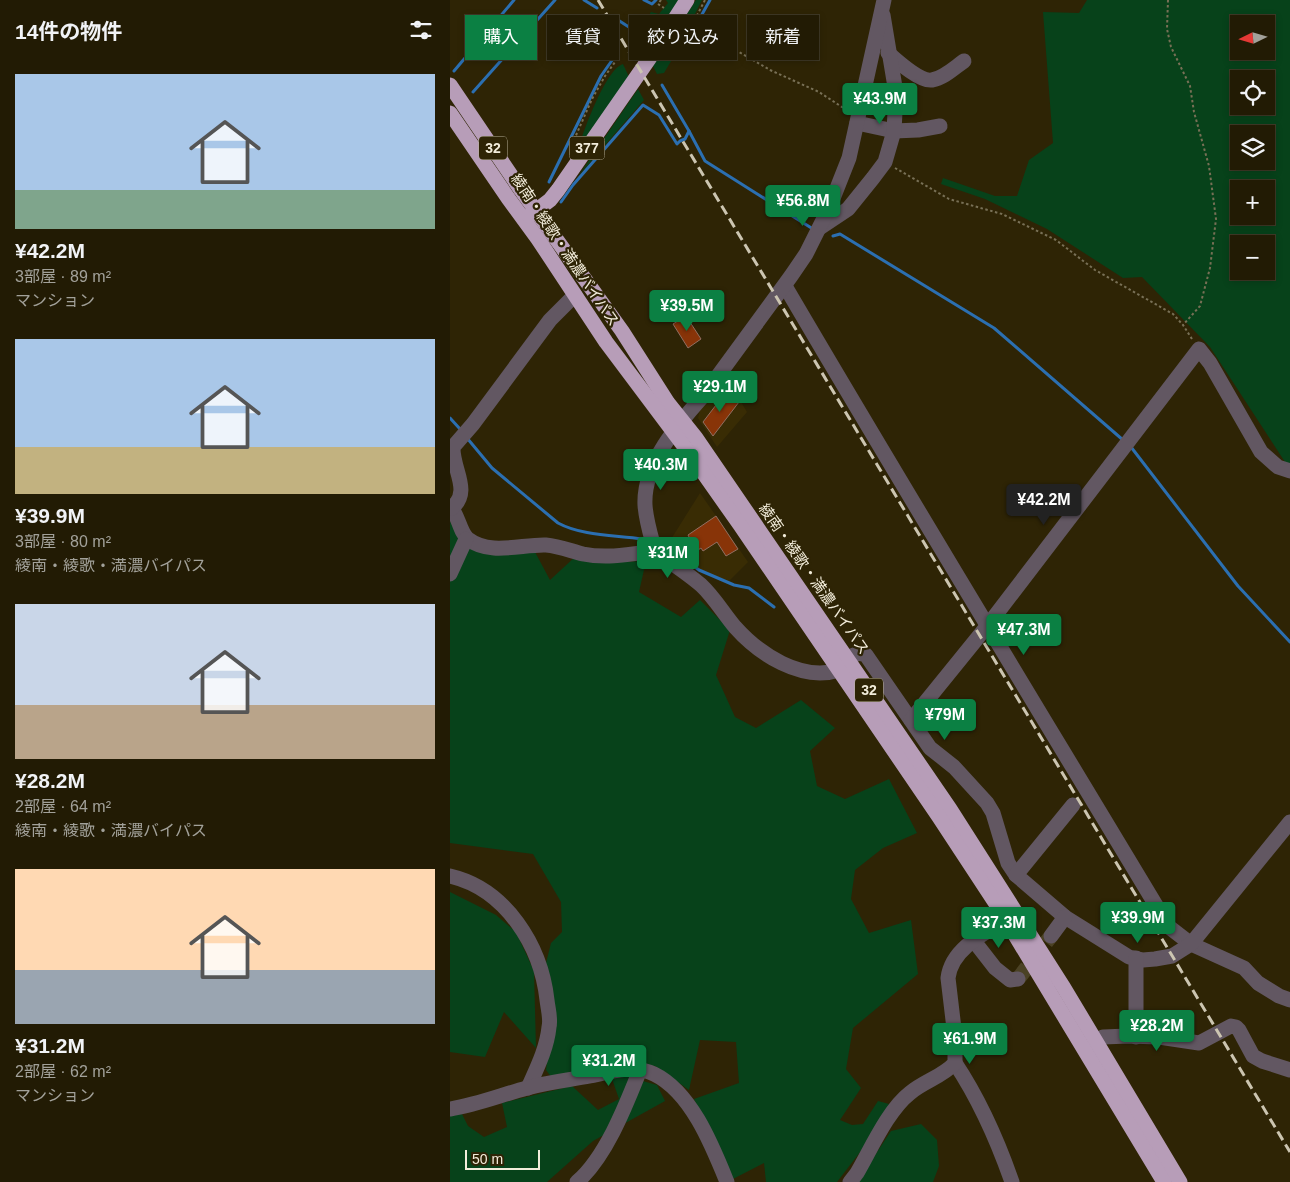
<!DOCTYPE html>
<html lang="ja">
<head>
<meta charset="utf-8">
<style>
  :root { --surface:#221b04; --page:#2e2813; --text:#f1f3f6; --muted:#a2a19a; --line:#3f3926; --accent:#0b8043 }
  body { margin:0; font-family:Arial,"Noto Sans JP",sans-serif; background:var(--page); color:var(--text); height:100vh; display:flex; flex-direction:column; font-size:19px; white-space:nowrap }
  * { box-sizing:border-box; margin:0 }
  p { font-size:16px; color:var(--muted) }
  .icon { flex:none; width:28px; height:28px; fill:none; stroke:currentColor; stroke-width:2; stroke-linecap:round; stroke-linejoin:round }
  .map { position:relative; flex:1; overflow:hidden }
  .drawer { display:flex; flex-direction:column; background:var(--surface); width:450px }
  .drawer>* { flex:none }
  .banner { position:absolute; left:15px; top:15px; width:475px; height:45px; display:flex; gap:10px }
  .needle { width:32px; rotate:265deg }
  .controls { position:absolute; left:780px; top:15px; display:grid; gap:10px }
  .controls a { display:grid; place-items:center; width:45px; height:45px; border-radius:0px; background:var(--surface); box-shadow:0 2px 8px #0003,0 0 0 1px var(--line); font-size:25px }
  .scale { position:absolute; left:15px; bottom:12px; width:75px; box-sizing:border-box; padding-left:5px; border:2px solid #f2ecda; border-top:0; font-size:14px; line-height:18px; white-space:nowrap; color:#f2ecda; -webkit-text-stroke:4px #2e2405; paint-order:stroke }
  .price { position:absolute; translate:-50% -42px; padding:0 11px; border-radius:5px; background:var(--accent); color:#fff; font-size:16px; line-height:32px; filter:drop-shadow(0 1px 2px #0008) }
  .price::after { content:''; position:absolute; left:50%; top:30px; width:15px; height:11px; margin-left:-8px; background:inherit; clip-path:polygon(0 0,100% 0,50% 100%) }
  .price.on { background:#222; color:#fff }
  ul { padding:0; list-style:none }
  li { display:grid; align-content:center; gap:10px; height:265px; padding:0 15px }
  li span { display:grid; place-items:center; height:155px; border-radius:0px; color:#555 }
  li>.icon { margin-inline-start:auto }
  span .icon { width:90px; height:90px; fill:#fffc; stroke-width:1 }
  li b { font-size:21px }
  h2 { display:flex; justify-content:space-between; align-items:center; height:60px; padding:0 15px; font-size:21px }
  .tag { padding:0 18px; border-radius:0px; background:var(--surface); box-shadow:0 2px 8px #0003,0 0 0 1px var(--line); font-size:18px; line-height:45px }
  .tag.on { background:var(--accent); color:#fff }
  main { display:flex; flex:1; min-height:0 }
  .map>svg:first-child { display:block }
  .built { fill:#392c04 }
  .green { fill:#07421a; fill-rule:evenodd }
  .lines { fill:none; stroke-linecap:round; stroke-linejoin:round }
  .stream { stroke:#2b6fb1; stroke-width:3 }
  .building { fill:#883408; stroke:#916f62 }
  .minor-tunnel { stroke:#4b4225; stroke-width:15; stroke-dasharray:15 8; stroke-linecap:butt }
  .path { stroke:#787056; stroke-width:2; stroke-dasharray:2.5 2.5; stroke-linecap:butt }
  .minor { stroke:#625762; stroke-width:15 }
  .highway { stroke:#b79db8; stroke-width:15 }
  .rail { stroke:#ccc5b1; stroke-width:3; stroke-dasharray:10 5; stroke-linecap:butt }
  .labels { text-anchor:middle; stroke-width:4.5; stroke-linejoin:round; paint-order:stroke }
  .shield { fill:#2e2405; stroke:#b7b09a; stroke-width:1 }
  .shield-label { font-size:14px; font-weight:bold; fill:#f2ecda }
  .street-label { font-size:15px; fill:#f2ecda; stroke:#2e2405 }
</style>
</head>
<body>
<main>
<section class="drawer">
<h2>14件の物件<svg class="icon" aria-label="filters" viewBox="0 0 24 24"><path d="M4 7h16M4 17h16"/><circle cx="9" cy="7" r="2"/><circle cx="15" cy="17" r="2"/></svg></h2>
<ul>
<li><span style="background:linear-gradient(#a9c7e8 75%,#7fa58c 0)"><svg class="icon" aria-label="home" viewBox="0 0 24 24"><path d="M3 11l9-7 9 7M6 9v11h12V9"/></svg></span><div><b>¥42.2M</b><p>3部屋 · 89 m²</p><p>マンション</p></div></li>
<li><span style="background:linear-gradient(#a9c7e8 70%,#c2b280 0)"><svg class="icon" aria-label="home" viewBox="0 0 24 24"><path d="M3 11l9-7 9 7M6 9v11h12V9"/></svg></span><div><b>¥39.9M</b><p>3部屋 · 80 m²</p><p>綾南・綾歌・満濃バイパス</p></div></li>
<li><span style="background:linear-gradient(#c9d6e8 65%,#b9a48a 0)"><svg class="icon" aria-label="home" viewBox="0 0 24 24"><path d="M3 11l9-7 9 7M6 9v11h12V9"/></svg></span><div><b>¥28.2M</b><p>2部屋 · 64 m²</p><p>綾南・綾歌・満濃バイパス</p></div></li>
<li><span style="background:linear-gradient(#ffd9b3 65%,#9aa5b1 0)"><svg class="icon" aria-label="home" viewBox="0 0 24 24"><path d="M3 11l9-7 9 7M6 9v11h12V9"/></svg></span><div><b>¥31.2M</b><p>2部屋 · 62 m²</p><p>マンション</p></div></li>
</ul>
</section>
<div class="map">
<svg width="840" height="1182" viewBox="0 0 840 1182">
  <rect width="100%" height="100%" fill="#2e2405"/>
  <g class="built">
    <path d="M270 384 288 397 297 412 267 447 248 418 250 410Z"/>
    <path d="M250 493 298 562 279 581 254 572 241 564 218 544Z"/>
  </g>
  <g class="green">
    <path d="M216 0H229L194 50 187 41 186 35 201 12 209 14 218 3Z"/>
    <path d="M246 0H252L243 18 240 17 233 29 236 36 214 73 207 74 203 66Z"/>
    <path d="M637 0H840V464L835 462 760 347 692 277 673 278 597 229 535 199 491 184 493 178 545 196H567L579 160 603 143 593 12 629 13ZM789 24H816V51H789ZM789 79H816V106H789ZM789 134H816V161H789ZM789 189H816V216H789ZM789 244H816V271H789Z"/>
    <path d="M173 64 179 77 126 155C131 137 155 69 173 64Z"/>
    <path d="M188 89 194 100 129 175Z"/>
    <path d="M0 521 10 542 85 552 100 580 126 556 147 563 196 561 189 592 231 617 250 600 280 630 266 675 285 717 306 728 351 700 385 728 360 751 367 786 395 799 439 779 467 833 433 848 405 870 401 899 419 933 461 920 468 974 403 1028 396 1069 411 1088 390 1120 402 1125 413 1124 428 1101 439 1104 414 1147 387 1182H316L314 1163 281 1180 244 1099 289 1083 286 1042 250 1040 239 1090 205 1066 170 1063 102 1078 96 1070 103 1009 95 967 101 943 112 932 111 902 83 854 0 843Z"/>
    <path d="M0 892 46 915 66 932 84 971 86 1048 54 1012 35 1057 0 1052Z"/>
    <path d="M175 1076 207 1085 215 1101 143 1141 97 1182H0V1116L12 1114 18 1126 34 1137 57 1127 52 1103 122 1086 148 1110 169 1099 162 1079Z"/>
    <path d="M471 1124 487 1140 489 1166 483 1182H407L441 1131Z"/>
  </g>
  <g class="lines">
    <g class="stream">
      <path d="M134 0 147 8"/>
      <path d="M194 0 202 4 206 0"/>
      <path d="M168 20 185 31"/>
      <path d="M231 52 260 0"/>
      <path d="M4 71 64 0"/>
      <path d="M23 92 105 0"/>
      <path d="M239 131 255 161 363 229"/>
      <path d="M99 182 151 76 165 56"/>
      <path d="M111 202 123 185 193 105 209 115 227 144 230 141 235 139 239 131 212 85"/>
      <path d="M383 236 390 234 544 328 673 440"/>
      <path d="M0 418 10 429"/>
      <path d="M17 438 42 468 108 523C132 536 165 535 192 539"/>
      <path d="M681 447 788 586 840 642"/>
      <path d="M217 546 249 570 284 585 299 588 324 607"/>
    </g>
  </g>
  <g class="building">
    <path d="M236 316 251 339 238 348 223 324Z"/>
    <path d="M276 392 289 402 263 436 253 422Z"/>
    <path d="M266 516 288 549 276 556 267 542 253 551 251 548 242 554 234 541 239 537 238 535Z"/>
  </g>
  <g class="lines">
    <path class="minor-tunnel" d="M568 979 601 936"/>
    <g class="path">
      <path d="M211 0 208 4 214 8"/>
      <path d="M718 0 717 29 721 47 740 86 744 112 759 166 766 219 760 268 750 306 733 325"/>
      <path d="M238 23 242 25 255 0"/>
      <path d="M242 25 320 70 369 92 398 111"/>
      <path d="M120 149 142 99 155 76 165 62"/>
      <path d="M445 168 499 199 552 214 606 240 645 270 723 314 733 325 742 339"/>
    </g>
    <g class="minor">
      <path d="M438 53C447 61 470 82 482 80 494 78 504 68 514 61"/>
      <path d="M407 123 444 131 468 130 490 126"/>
      <path d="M371 227 398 209 423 178 435 162 444 131 446 93 433 15"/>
      <path d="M335 286C461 501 591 714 719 927L741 944 794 968 808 983 829 996 840 1000"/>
      <path d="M0 506C8 514 10 533 18 539 40 556 72 544 96 545 109 546 121 551 133 554 157 559 182 554 205 551 220 562 237 573 251 585 264 597 274 614 285 627 309 654 351 682 389 670"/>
      <path d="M2 508C22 491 2 469 3 447L23 424 100 320 125 295"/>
      <path d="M205 551C201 536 196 521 195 505 193 464 228 424 254 395L341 276 356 254 380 206 399 158 434 0"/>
      <path d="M0 574 16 539"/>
      <path d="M397 658 409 653 416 655 480 748 504 767 537 803 543 813 558 863 566 875"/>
      <path d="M461 720 538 625 749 349 760 363 811 452 828 467 840 471"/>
      <path d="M623 805 566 875 615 917 679 957 693 960 705 959 722 956 741 944 840 822"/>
      <path d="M0 876C56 889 91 946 97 1000 98 1009 101 1019 99 1027 97 1048 87 1068 78 1088"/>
      <path d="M601 936 615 917"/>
      <path d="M524 941 545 968 560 980 568 979"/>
      <path d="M686 958V1037"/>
      <path d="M645 1041 653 1037 678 1036 709 1037 749 1043 781 1026 786 1027 789 1030 803 1056 812 1061 840 1070"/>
      <path d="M505 1063C529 1099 548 1142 562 1182"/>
      <path d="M0 1109C26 1105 51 1095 77 1088 98 1082 119 1080 140 1076 159 1072 185 1064 204 1074 241 1092 262 1145 277 1182"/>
      <path d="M127 1182C156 1157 176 1105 190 1070"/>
      <path d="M400 1182 407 1173C421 1149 438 1110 460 1093 474 1081 492 1077 505 1063V1037L498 978C502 945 542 930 567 914"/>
    </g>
    <g class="highway">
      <path d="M0 85 71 190 172 331 218 403 246 438 500 809 614 988 730 1182"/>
      <path d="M0 113 58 198 88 239 156 342 240 454 290 525 489 817 550 910 714 1182"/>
      <path d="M79 216 100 200 108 190 199 59 237 0"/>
    </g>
    <path class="rail" d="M148 0 840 1152"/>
  </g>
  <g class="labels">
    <g class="shield">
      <rect x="29" y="136.5" width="28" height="23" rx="4"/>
      <rect x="119.5" y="136.5" width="35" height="23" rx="4"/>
      <rect x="405" y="678.5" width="28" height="23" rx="4"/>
    </g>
    <g class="shield-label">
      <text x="43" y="153">32</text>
      <text x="137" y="153">377</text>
      <text x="419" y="695">32</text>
    </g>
    <g class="street-label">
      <text transform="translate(115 250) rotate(56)" y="5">綾南・綾歌・満濃バイパス</text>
      <text transform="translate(364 579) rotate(55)" y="5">綾南・綾歌・満濃バイパス</text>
    </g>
  </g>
</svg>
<div class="controls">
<a><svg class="needle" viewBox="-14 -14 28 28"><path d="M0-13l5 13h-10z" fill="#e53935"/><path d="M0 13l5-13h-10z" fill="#a2a19a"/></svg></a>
<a><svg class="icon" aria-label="locate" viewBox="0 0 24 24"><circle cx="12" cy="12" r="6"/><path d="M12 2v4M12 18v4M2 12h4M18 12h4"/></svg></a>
<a><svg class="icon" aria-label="layers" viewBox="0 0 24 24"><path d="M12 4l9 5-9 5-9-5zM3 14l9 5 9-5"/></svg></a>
<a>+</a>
<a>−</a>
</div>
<div class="scale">50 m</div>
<b class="price" style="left:430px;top:125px">¥43.9M</b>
<b class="price" style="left:353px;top:227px">¥56.8M</b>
<b class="price" style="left:237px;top:332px">¥39.5M</b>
<b class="price" style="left:270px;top:413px">¥29.1M</b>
<b class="price" style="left:211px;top:491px">¥40.3M</b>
<b class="price on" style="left:594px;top:526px">¥42.2M</b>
<b class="price" style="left:218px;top:579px">¥31M</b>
<b class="price" style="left:574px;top:656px">¥47.3M</b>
<b class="price" style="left:495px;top:741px">¥79M</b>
<b class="price" style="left:688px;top:944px">¥39.9M</b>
<b class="price" style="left:549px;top:949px">¥37.3M</b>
<b class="price" style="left:707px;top:1052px">¥28.2M</b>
<b class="price" style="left:520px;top:1065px">¥61.9M</b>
<b class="price" style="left:159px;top:1087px">¥31.2M</b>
<div class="banner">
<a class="tag on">購入</a>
<a class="tag">賃貸</a>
<a class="tag">絞り込み</a>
<a class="tag">新着</a>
</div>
</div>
</main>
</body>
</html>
